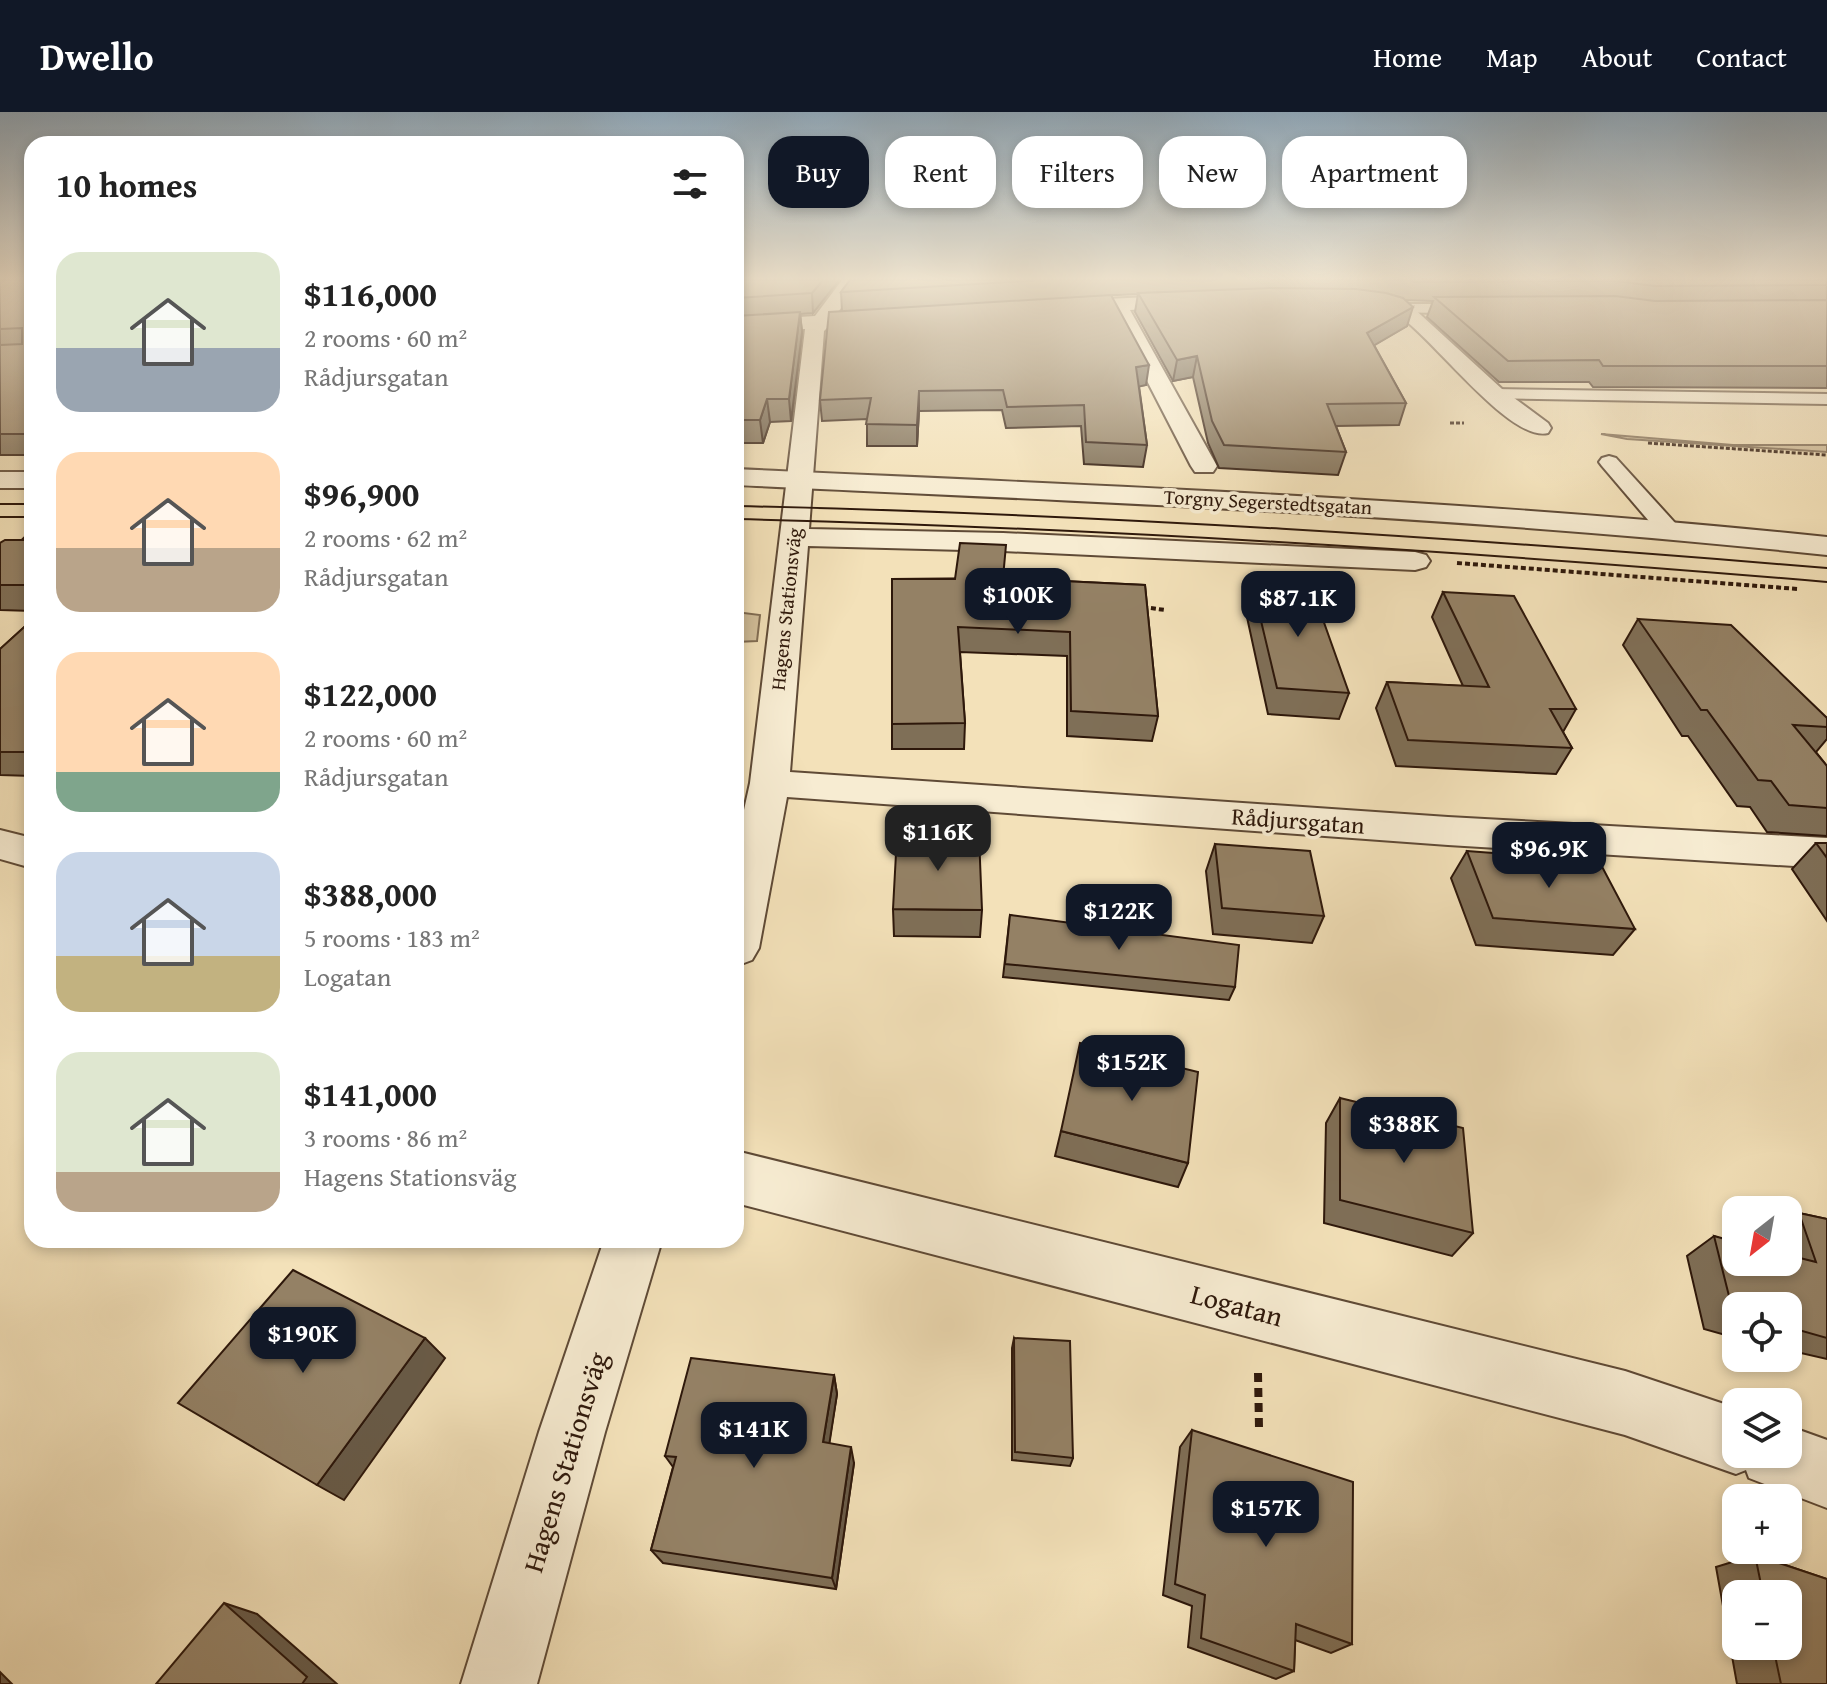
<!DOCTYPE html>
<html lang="en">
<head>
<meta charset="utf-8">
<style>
  :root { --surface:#fff; --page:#f6f6f6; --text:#222; --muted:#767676; --accent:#111827 }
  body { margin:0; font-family:"Gentium Book Plus",serif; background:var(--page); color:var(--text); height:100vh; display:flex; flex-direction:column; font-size:30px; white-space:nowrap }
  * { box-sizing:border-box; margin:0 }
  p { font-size:26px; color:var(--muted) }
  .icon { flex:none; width:44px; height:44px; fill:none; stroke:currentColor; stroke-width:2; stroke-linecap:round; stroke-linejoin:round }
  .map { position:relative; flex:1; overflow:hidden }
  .details { position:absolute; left:24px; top:24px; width:720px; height:1112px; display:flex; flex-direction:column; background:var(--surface); border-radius:24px; box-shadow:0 4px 12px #0003 }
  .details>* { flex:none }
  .top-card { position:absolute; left:768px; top:24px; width:760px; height:72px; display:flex; gap:16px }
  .needle { width:52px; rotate:211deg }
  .tools { position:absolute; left:1722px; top:1084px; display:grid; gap:16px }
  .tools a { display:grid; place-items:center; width:80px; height:80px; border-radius:16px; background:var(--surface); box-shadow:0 4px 12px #0003; font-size:40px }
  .price { position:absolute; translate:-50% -68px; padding:0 18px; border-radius:16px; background:var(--accent); color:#fff; font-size:26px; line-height:52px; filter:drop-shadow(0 2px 4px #0008) }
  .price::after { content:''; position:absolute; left:50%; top:48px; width:24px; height:18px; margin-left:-12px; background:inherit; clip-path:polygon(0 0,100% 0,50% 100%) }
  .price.selected { background:#222; color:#fff }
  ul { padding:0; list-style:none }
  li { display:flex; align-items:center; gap:24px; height:200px; padding:0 32px }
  li span { display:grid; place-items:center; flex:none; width:224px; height:160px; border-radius:24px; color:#555 }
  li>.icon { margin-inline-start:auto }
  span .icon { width:96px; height:96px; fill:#fffc; stroke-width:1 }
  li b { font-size:34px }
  h2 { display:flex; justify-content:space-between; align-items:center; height:96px; padding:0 32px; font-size:34px }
  .chip { padding:0 28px; border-radius:24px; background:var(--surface); box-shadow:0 4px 12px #0003; font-size:28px; line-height:72px }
  .chip.selected { background:var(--accent); color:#fff }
  header { display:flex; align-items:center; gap:48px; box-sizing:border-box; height:112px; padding:0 40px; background:var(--accent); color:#fff }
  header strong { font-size:38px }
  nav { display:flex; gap:44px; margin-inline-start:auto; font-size:28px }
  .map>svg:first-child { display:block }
  .green { fill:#d2bf9b; stroke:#806c53; stroke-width:2 }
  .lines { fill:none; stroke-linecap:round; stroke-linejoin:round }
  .service-casing { stroke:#5f4a36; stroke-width:4 }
  .minor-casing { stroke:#5f4a36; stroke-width:4 }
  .tertiary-casing { stroke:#5f4a36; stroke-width:4 }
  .path-far2 { stroke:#2e180b; stroke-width:3; stroke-dasharray:4 2; stroke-linecap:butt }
  .path-far1 { stroke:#2e180b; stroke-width:4; stroke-dasharray:5 3; stroke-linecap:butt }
  .path { stroke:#2e180b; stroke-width:8; stroke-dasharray:9 6; stroke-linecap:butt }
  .service { fill:#f7ecd2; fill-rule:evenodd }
  .minor { fill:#f7ecd2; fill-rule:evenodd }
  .tertiary { fill:#f7ecd2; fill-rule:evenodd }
  .tram { stroke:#2e180b; stroke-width:2 }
  .wall { fill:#7f6f57; stroke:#2e180b; stroke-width:2; fill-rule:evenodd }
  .shaded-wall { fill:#685a47; stroke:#2e180b; stroke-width:2 }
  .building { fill:#948165; stroke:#2e180b; stroke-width:2 }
  .labels { text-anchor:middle; stroke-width:7; stroke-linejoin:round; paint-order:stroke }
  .far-street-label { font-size:20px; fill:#2e180b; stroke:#f7ecd2 }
  .street-label { font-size:24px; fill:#2e180b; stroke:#f7ecd2 }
  .near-street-label { font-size:28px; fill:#2e180b; stroke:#f7ecd2 }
</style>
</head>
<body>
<header>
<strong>Dwello</strong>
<nav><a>Home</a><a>Map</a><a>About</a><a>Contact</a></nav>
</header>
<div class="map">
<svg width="1827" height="1572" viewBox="0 0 1827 1572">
  <rect width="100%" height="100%" fill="#f3e1b9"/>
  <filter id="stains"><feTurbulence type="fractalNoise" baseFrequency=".0025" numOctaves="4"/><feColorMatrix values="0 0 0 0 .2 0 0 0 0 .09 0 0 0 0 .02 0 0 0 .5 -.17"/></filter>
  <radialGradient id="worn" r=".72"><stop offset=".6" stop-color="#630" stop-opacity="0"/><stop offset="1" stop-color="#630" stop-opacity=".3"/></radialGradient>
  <g class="green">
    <path d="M1601 322 1733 333H1827V340L1627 327Z"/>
    <path d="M736 500 760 503 757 529 736 530Z"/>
  </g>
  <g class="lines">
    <defs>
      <g id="service">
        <path d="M1403 192H1475L1483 197 1475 202 1398 200V194Z"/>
        <path d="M1494 277 1827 282V292L1488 286 1485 282Z"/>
        <path d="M1609 344 1616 346 1676 412 1679 417 1676 422H1660L1602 354 1599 350 1602 346Z"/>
      </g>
      <g id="minor">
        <path d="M842 168H861L836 203 885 200 895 206 885 212 827 216 824 219 809 417 1003 421 1415 440 1426 443 1430 449 1426 455 1415 458 1003 439 808 434 790 660 1448 705 1827 726V756L1448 733 787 685 759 836 752 848 736 854V734L750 671 805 217 736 221V209L815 204Z"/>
        <path d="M1354 181 1376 182 1410 193 1502 277 1548 311 1551 316 1548 321C1509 331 1430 221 1395 201 1381 192 1363 195 1347 191L1344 187 1347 183Z"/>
        <path d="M1197 183 1207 189 1204 193 1130 198 1217 354 1213 360H1195L1191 354 1111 199 1058 201 1048 195 1058 189Z"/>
        <path d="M0 718 32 726V756L0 747Z"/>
        <path d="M736 1039 1625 1259 1736 1296V1342H1788V1314L1827 1328V1396L1749 1366 1746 1358 1736 1362 1625 1323 736 1091Z"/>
        <path d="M604 1128H662L605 1320 537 1572H461L539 1320Z"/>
      </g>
      <g id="tertiary">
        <path d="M736 357C1100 374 1464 387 1827 425V443C1464 404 1100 390 736 373Z"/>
        <rect x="0" y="360" width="32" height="16"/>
      </g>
    </defs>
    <use href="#service" class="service-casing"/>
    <use href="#minor" class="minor-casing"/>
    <use href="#tertiary" class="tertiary-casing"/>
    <g class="path-far2">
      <path d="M1450 311H1464"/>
      <path d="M1648 331 1827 343"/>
      <path d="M18 432 32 419"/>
    </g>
    <g class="path-far1">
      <path d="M1457 451 1798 477"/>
      <path d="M1143 495 1165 498"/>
    </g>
    <g class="path">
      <path d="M1258 1261 1259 1316"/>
      <path d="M1776 1438 1781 1455"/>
    </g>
    <use href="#service" class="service"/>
    <use href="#minor" class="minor"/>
    <use href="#tertiary" class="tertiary"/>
    <g class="tram">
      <path d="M0 392H32"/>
      <path d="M736 394C1101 402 1464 426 1827 456"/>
      <path d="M0 405H32"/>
      <path d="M736 407C1101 416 1464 439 1827 470"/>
    </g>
  </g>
  <g class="wall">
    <rect x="0" y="168" width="32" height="175"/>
    <path d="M736 168H839L813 201 800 202 802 220 791 309 770 310 763 331H736Z"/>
    <path d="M850 168H1827V276L1593 275 1589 270H1499L1427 205 1433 189 1405 188 1407 214 1374 233 1406 291 1399 313 1336 314 1346 340 1338 363 1219 356 1208 331 1193 265 1173 269 1135 200 1138 182 1117 183H1111L1146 273 1139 274 1147 333 1143 355 1084 352 1081 314 1006 316 1002 298 919 299 917 334H867V307L822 309 820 288 842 199 841 180Z"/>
    <path d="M32 428V499L0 498V431Z"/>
    <path d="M1003 466 1145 473 1158 604 1152 629 1067 624V544L960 540 965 611 964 637H892V467Z"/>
    <path d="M1252 471 1349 581 1339 607 1268 602 1245 496Z"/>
    <path d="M1443 480 1576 597 1563 620 1572 636 1556 662 1396 654 1376 596 1387 570 1463 574 1432 505Z"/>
    <path d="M1638 507 1827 606V627L1816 640 1827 654V724L1767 720 1750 695 1737 694 1688 624H1682L1623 533Z"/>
    <path d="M32 508V664L0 663V537Z"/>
    <path d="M1816 731H1827V809L1792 757Z"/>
    <path d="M1215 732 1324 804 1312 831 1213 822 1206 759Z"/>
    <path d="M1467 739 1635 817 1613 843 1476 833 1451 766Z"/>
    <path d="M893 797 982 798 980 825 894 824Z"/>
    <path d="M1010 803 1235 875 1229 888 1003 865Z"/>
    <path d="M1340 986 1473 1121 1452 1144 1324 1111 1326 1011Z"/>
    <path d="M1061 1019 1188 1051 1178 1075 1055 1044Z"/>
    <path d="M1799 1101 1827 1107V1247L1801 1241 1796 1243 1788 1241V1194H1736V1226L1704 1217 1687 1144 1714 1124 1788 1150V1109Z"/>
    <path d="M1014 1226 1073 1346 1070 1354 1012 1348V1236Z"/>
    <path d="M834 1263 837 1282 829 1331 854 1351 836 1477 663 1451 651 1438 673 1355 665 1344Z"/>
    <path d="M1192 1318 1352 1532 1331 1541 1295 1528 1294 1559 1276 1567 1188 1535 1192 1494 1163 1483 1180 1335Z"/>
    <path d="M1755 1443 1827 1467V1572H1737L1716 1455ZM1736 1482H1788V1534H1736Z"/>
  </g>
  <g class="shaded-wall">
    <path d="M823 168H839L813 201 812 181Z"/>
    <path d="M1413 195 1407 214 1361 241 1367 221Z"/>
    <path d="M800 200 802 220 791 309 789 287Z"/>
    <path d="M1197 244 1193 265 1173 269 1177 248Z"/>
    <path d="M1149 253 1146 273 1133 276 1136 255Z"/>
    <path d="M919 279V299L917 334V313Z"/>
    <path d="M767 287 770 310 763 331 760 308Z"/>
    <path d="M32 318V329L27 322Z"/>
    <path d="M425 1226 445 1246 344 1388 317 1373Z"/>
    <path d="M834 1263 837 1282 827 1347 823 1330Z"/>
    <path d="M851 1335 854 1351 836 1477 832 1466Z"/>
    <path d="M224 1491 257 1502 337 1572H302Z"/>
    <path d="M0 1560 12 1572H0Z"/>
  </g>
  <g class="building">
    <path d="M0 168H32V318L27 322H0V233L22 232V216L0 217Z"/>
    <path d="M736 168H823L812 181 736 186Z"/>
    <path d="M850 168H1044L841 180Z"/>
    <path d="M1409 168H1827V173L1655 174 1615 169 1414 170Z"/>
    <path d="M1275 176 1356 177 1386 181 1403 186 1413 195 1367 221 1406 291 1327 292 1346 340 1224 333 1212 309 1197 244 1177 248 1138 181Z"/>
    <path d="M1111 183 1149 253 1136 255 1147 333 1086 330 1084 293 1007 295 1003 278 919 279 917 313 866 312 871 286 820 288 829 200Z"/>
    <path d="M1615 184 1655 189 1827 188V254H1603L1599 248 1508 249 1434 185Z"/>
    <path d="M800 200 789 287H767L760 308H736V204Z"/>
    <path d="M5 428H32V473H0V431Z"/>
    <path d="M960 431 1006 433 1003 466 1145 473 1158 604 1071 599 1070 520 958 515 965 611 892 612V467H955Z"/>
    <path d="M1252 471 1311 474 1349 581 1277 576Z"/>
    <path d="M1443 480 1514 484 1576 597H1550L1572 636 1408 628 1387 570 1489 575Z"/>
    <path d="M1638 507 1731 513 1827 606V615L1793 613 1827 654V696L1789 693 1771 669 1758 668 1707 598H1701Z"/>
    <path d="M32 508V640H0V537Z"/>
    <path d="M897 723 979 724 982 798 893 797Z"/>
    <path d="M1816 731H1827V746Z"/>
    <path d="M1215 732 1310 739 1324 804 1222 796Z"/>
    <path d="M1467 739 1599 749 1635 817 1493 806Z"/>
    <path d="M1010 803 1239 833 1235 875 1005 852Z"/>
    <path d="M1080 931 1198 960 1188 1051 1061 1019Z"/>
    <path d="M1340 986 1463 1016 1473 1121 1340 1088Z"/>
    <path d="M1799 1101 1827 1107V1226L1788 1215V1194H1736V1201L1733 1200 1714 1124 1736 1130V1150H1788V1143L1816 1150Z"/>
    <path d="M293 1158 425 1226 317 1373 178 1291Z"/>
    <path d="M1014 1226 1070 1229 1073 1346 1015 1340Z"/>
    <path d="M691 1246 834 1263 823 1330 851 1335 832 1466 651 1438 676 1345 665 1344Z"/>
    <path d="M1192 1318 1353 1370 1352 1532 1296 1512 1294 1559 1201 1526 1205 1483 1175 1472Z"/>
    <path d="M1755 1443 1827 1467V1572H1781L1773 1534H1788V1482H1763Z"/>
    <path d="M224 1491 307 1565 302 1572H156Z"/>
  </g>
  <linearGradient id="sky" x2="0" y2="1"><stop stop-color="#91abbe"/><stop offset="0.43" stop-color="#faf2e0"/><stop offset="1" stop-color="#faf2e0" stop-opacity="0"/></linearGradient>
  <rect width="1827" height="388" fill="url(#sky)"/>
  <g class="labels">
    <g class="far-street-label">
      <text transform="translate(1268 390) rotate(3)" y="7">Torgny Segerstedtsgatan</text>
      <text transform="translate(786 497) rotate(-84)" y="7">Hagens Stationsväg</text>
    </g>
    <g class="street-label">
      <text transform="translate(1298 709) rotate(4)" y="8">Rådjursgatan</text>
    </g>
    <g class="near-street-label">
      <text transform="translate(1237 1193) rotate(15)" y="10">Logatan</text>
      <text transform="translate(565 1350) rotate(-73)" y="10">Hagens Stationsväg</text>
    </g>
  </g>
  <rect width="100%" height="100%" filter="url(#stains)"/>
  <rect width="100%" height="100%" fill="url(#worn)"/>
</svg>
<div class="tools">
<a><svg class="needle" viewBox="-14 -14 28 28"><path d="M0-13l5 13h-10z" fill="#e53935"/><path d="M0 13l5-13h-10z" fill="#767676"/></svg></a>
<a><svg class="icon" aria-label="locate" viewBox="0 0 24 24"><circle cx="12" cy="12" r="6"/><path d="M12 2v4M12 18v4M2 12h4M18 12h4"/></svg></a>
<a><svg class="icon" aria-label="layers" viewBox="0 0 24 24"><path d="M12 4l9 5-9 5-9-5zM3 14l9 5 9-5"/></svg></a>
<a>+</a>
<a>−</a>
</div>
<b class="price" style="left:1018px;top:524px">$100K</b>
<b class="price" style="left:1298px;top:527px">$87.1K</b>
<b class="price selected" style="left:938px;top:761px">$116K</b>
<b class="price" style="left:1549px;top:778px">$96.9K</b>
<b class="price" style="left:1119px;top:840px">$122K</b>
<b class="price" style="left:1132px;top:991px">$152K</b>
<b class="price" style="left:1404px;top:1053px">$388K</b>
<b class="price" style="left:303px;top:1263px">$190K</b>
<b class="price" style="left:754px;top:1358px">$141K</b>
<b class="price" style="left:1266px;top:1437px">$157K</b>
<div class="top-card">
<a class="chip selected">Buy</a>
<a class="chip">Rent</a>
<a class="chip">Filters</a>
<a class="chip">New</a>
<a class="chip">Apartment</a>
</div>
<section class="details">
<h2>10 homes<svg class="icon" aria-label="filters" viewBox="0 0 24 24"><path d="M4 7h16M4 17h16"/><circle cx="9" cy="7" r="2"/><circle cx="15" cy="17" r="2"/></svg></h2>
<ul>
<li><span style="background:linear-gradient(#dfe7d0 60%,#9aa5b1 0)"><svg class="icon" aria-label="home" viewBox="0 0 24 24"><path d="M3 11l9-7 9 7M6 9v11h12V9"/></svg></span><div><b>$116,000</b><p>2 rooms · 60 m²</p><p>Rådjursgatan</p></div></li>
<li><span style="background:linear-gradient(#ffd9b3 60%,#b9a48a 0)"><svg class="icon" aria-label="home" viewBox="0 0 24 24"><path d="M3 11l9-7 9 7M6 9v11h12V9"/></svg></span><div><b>$96,900</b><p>2 rooms · 62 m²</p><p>Rådjursgatan</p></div></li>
<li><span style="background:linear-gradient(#ffd9b3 75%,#7fa58c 0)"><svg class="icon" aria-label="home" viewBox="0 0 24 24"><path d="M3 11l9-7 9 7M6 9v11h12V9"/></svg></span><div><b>$122,000</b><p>2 rooms · 60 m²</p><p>Rådjursgatan</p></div></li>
<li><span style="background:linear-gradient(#c9d6e8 65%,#c2b280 0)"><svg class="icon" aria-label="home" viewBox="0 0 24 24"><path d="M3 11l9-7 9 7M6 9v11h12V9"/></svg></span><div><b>$388,000</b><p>5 rooms · 183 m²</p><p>Logatan</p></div></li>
<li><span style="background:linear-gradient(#dfe7d0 75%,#b9a48a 0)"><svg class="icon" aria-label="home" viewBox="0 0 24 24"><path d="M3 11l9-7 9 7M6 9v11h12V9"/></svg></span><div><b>$141,000</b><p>3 rooms · 86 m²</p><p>Hagens Stationsväg</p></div></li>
</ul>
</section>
</div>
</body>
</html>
